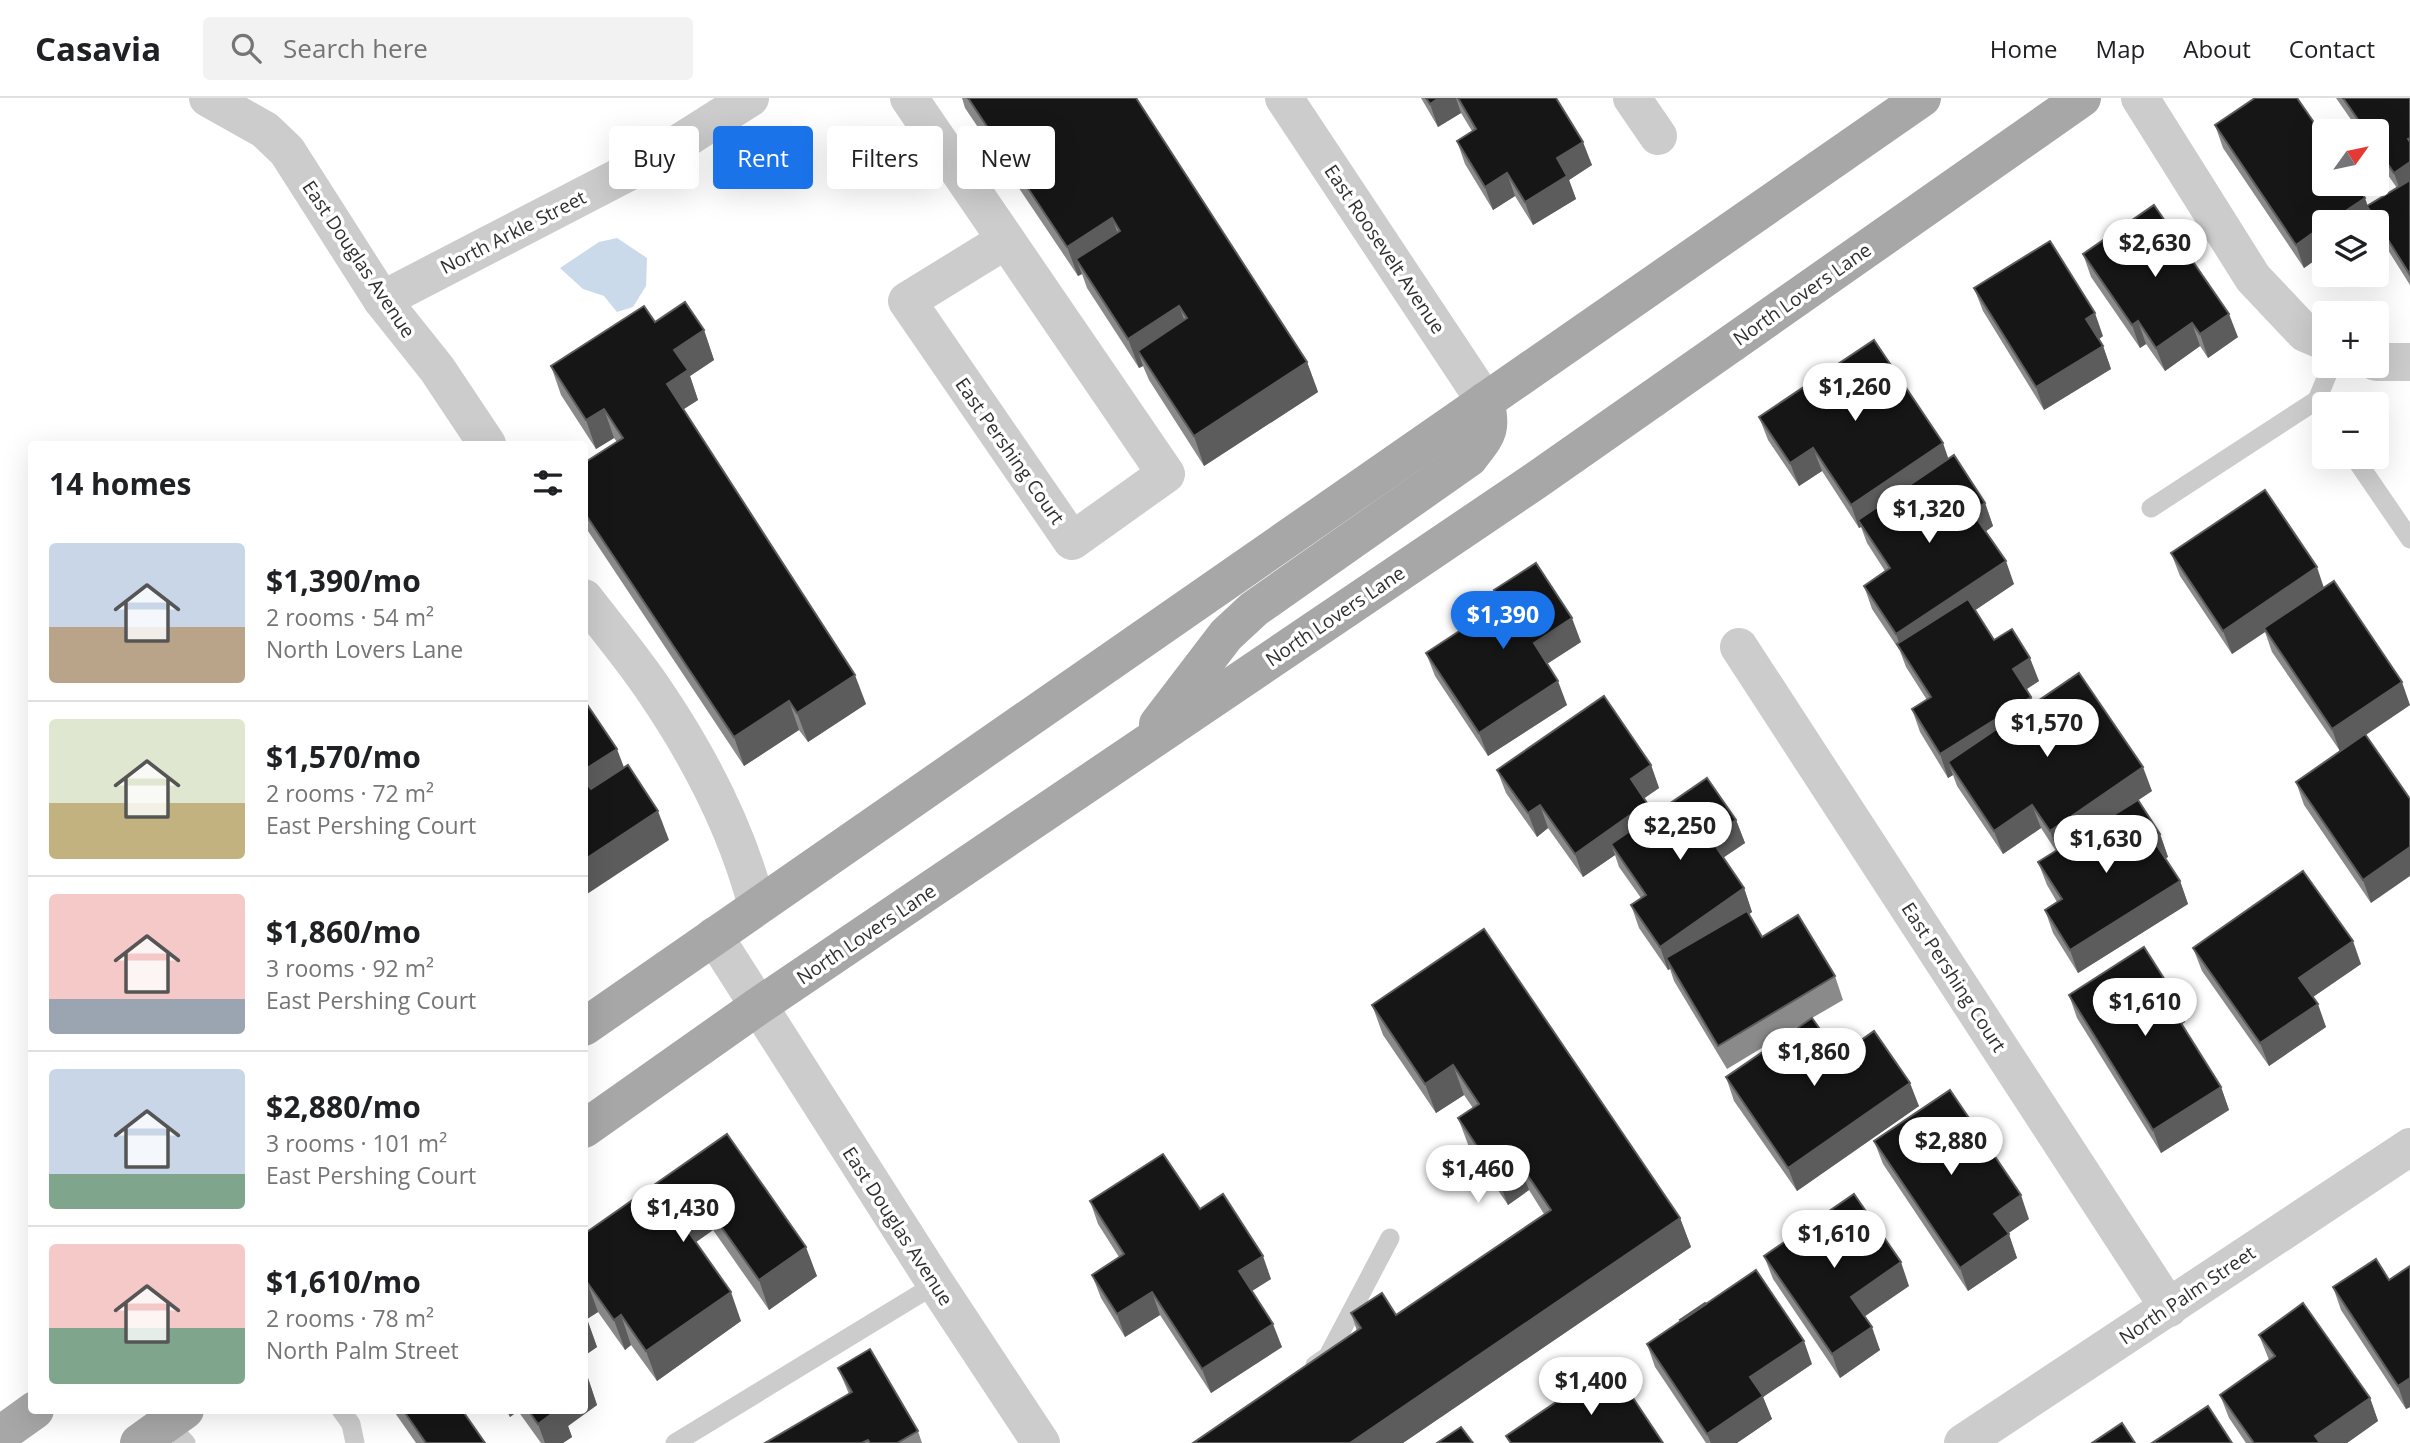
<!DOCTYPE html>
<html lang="en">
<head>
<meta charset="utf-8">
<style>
  :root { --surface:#fff; --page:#f2f2f2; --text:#202124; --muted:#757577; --line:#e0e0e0; --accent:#1a73e8 }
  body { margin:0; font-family:"Open Sans",sans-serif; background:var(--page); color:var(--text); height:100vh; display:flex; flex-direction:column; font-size:26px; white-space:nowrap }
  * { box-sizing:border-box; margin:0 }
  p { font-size:23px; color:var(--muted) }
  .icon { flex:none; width:38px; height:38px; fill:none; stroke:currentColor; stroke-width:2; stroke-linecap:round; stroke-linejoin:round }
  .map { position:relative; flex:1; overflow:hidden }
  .drawer { position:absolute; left:28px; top:343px; width:560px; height:973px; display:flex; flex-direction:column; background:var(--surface); border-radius:7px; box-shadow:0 7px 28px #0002 }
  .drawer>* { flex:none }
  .guide { position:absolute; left:609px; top:28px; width:665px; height:63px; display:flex; gap:14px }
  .needle { width:46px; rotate:57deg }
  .fabs { position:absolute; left:2312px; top:21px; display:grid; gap:14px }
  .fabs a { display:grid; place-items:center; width:77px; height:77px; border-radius:7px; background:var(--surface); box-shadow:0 7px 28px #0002; font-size:35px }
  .price { position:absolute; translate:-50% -60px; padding:0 16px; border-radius:24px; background:#fff; color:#222; font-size:23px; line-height:46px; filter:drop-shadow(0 2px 4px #0008) }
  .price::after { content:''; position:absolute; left:50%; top:42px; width:21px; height:16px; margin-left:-10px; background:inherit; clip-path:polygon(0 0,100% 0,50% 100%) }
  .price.current { background:var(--accent); color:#fff }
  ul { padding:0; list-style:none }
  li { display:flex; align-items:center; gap:21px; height:175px; padding:0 21px }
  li+li { border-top:2px solid var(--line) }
  li span { display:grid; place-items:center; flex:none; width:196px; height:140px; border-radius:7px; color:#555 }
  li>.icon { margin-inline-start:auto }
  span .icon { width:84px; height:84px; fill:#fffc; stroke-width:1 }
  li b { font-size:30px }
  h2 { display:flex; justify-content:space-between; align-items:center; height:84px; padding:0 21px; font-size:30px }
  .pill { padding:0 24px; border-radius:7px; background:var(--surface); box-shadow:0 7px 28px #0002; font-size:24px; line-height:63px }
  .pill.current { background:var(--accent); color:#fff }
  header { display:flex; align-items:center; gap:42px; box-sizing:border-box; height:98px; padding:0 35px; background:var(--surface); border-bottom:2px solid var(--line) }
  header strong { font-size:33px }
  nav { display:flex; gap:38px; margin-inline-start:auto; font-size:24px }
  .search { width:490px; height:63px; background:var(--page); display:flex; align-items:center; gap:18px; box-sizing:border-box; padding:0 24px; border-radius:7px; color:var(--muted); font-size:26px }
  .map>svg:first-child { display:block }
  .water { fill:#cadaeb }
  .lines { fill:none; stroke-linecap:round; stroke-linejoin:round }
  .service { stroke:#ccc; stroke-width:19 }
  .minor { stroke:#ccc; stroke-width:38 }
  .primary { stroke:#a7a7a7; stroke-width:38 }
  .wall { fill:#8a8a8a }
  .shaded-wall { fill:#5c5c5c }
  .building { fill:#161616; stroke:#5c5c5c; stroke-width:2 }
  .labels { text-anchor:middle; stroke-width:7; stroke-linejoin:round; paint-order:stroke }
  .street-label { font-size:19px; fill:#2f2f2f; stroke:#fff }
</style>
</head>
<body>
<header>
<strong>Casavia</strong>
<div class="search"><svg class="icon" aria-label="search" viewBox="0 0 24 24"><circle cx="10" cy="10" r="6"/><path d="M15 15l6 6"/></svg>Search here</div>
<nav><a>Home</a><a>Map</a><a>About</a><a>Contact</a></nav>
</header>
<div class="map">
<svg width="2410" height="1345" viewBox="0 0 2410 1345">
  <rect width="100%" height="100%" fill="#fff"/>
  <path class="water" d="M617 140 647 160 646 188 633 209 617 214 604 198 583 191 560 170 599 144Z"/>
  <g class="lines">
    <g class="service">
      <path d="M2322 311 2317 302 2331 268"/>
      <path d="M2354 359 2410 441"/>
      <path d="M2151 410 2317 302"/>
      <path d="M1315 1267 1328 1258 1390 1140"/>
      <path d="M341 1312 351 1326 355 1345"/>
      <path d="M167 1325 186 1345"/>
      <path d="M675 1345 936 1186"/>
    </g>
    <g class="minor">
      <path d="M208 0 265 32 287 53 382 202 437 271 487 346"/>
      <path d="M909 0 1166 376 1072 443 907 203 1006 142"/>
      <path d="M1284 0 1485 303"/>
      <path d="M1632 0 1658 38"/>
      <path d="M2140 0 2253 180 2305 235 2324 243"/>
      <path d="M382 202 652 62 750 0"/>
      <path d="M2376 264H2410"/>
      <path d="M584 500C608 531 634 562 656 595 700 660 737 732 757 808"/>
      <path d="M1739 549 2169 1210"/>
      <path d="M714 838 936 1186 1041 1345"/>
      <path d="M1963 1345 2410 1049"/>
    </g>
    <g class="primary">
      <path d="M1158 626 1226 537 1254 511 1469 360C1487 336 1493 333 1485 303"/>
      <path d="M584 929 1922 0"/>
      <path d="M584 1031 757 909 1535 383 2082 0"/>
      <path d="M0 1337 35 1312"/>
      <path d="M139 1345 185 1312"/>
    </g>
  </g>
  <g class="wall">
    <path d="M962 0H1136L1307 264 1318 294 1204 368 1149 282 1143 268 1139 270 1087 190 1082 176 1078 178 965 10Z"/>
    <path d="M1421 0H1556L1592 67 1569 82 1576 101 1533 127 1515 98 1493 112 1465 66 1457 43 1472 33 1461 15 1438 29Z"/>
    <path d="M2336 0H2410V187L2376 133V124L2373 123 2324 124V156L2304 170 2223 50 2215 27 2368 108 2397 90 2376 60V33H2359Z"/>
    <path d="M2083 156 2238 239 2208 260 2200 248 2165 273 2146 246 2140 250 2091 179Z"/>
    <path d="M1974 190 2103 238 2099 241 2103 248 2111 271 2044 312 1983 213Z"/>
    <path d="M704 232 714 262 690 278 698 302 683 311 866 606 808 644 799 632 744 668 584 427V365L617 344 614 340 596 351 561 297 551 268Z"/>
    <path d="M1759 319 1948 361 1985 405 1993 428 1986 433 2014 486 1975 512 1994 542 2039 583 2027 591 2031 599 2034 606 2152 693 2138 702 2160 736 2168 759 2165 760 2180 783 2188 806 2078 875 2053 835 2045 812 2057 804 2047 787 2038 764 2056 753 2041 730 2003 756 1957 688 1953 677 1948 680 1920 634 1912 611 1927 602 1906 569 1900 553 1872 511 1864 488 1885 473 1867 445 1861 429 1859 430 1822 373 1799 388 1768 342Z"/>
    <path d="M2171 455 2324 490 2410 607 2366 637 2371 805 2304 707 2296 684 2340 653 2272 554 2265 534 2232 556 2180 478Z"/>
    <path d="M1494 492 1581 544 1547 566 1567 607 1488 658 1435 578 1426 555 1499 507Z"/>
    <path d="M1651 667 1659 690 1644 700 1652 718 1736 722 1745 745 1723 760 1744 790 1752 814 1749 816 1762 839 1835 878 1843 902 1812 920 1839 958 1919 1008 1797 1093 1734 1003 1726 979 1810 921 1727 971 1674 883 1670 871 1668 872 1639 830 1631 807 1641 800 1619 769 1615 757 1583 779 1548 730 1537 739 1506 695 1497 672Z"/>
    <path d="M2193 850 2361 866 2313 899 2326 929 2269 968 2202 873Z"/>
    <path d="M2069 897 2177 901 2185 924 2182 926 2221 989 2229 1012 2161 1055 2077 920Z"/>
    <path d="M1372 907 1680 1120 1691 1149 1403 1345H1193L1357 1233 1351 1215 1396 1217 1544 1116 1529 1092 1508 1107 1469 1049 1458 1020 1473 1010 1464 997 1436 1015 1383 937Z"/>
    <path d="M727 1036 817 1178 769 1212 713 1132 696 1144 741 1223 657 1283 631 1247 625 1252 598 1214 587 1221 597 1249 584 1258V1136Z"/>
    <path d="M1874 1043 2029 1121 2008 1135 2017 1160 1968 1193 1883 1066Z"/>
    <path d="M1090 1103 1200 1111 1271 1181 1252 1193 1282 1249 1211 1295 1160 1217 1125 1239 1101 1200 1092 1177 1119 1159 1098 1126Z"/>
    <path d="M1764 1158 1909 1188 1864 1219 1880 1252 1840 1280 1773 1181Z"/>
    <path d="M2410 1168V1309L2406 1311 2341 1212 2333 1189 2389 1182Z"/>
    <path d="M1681 1223 1812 1266 1763 1299 1772 1321 1737 1345H1706L1655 1269 1647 1246Z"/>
    <path d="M2259 1237 2370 1300 2378 1323 2347 1345H2246L2229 1320 2220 1297 2269 1262Z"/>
    <path d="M838 1270 918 1333 922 1345H765L849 1296Z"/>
    <path d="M587 1277 597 1307 568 1328 572 1339 563 1345H541L518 1313 510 1319 506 1312H584Z"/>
    <path d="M393 1312H462L485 1345H416Z"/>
  </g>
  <g class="shaded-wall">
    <path d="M1439 0H1456L1461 15 1438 29 1430 6Z"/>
    <path d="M1583 44 1592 67 1569 82 1576 101 1533 127 1525 104 1557 60Z"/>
    <path d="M2410 64V93L2402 98 2394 75Z"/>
    <path d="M1507 75 1515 98 1493 112 1485 89Z"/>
    <path d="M2365 100 2373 123 2371 124H2329Z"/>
    <path d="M1112 120 1123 149 1076 161 1082 176 1078 178 1067 149Z"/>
    <path d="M2324 127V156L2304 170 2296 147Z"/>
    <path d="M1179 208 1190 237 1138 253 1143 268 1139 270 1128 241Z"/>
    <path d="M2095 215 2103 238 2095 244 2086 221Z"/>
    <path d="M2229 216 2238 239 2208 260 2200 236Z"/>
    <path d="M2138 223 2146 246 2140 250 2132 227Z"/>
    <path d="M2192 225 2200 248 2165 273 2156 250Z"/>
    <path d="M704 232 714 262 690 278 698 302 678 315 667 286 674 252Z"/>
    <path d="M2103 248 2111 271 2044 312 2036 289Z"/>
    <path d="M1307 264 1318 294 1204 368 1194 338Z"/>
    <path d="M604 311 614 340 596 351 586 322Z"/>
    <path d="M1943 345 1951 368 1858 422 1861 429 1859 430 1851 407Z"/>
    <path d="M1813 350 1822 373 1799 388 1790 365Z"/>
    <path d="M1985 405 1993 428 1981 437 1972 414Z"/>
    <path d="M2006 463 2014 486 1906 559 1902 553 1896 536Z"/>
    <path d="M2317 469 2325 493 2264 530 2265 534 2232 556 2223 533Z"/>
    <path d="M1572 520 1581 544 1542 569 1534 545Z"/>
    <path d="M2030 560 2039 583 2022 594 2013 571Z"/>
    <path d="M855 577 866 606 808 644 797 615Z"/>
    <path d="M1558 583 1567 607 1488 658 1479 635Z"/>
    <path d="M2402 584 2410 607 2340 654 2332 631Z"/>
    <path d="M2031 599 2040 622 1948 664 1953 677 1948 680 1940 656Z"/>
    <path d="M789 603 799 632 744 668 734 639Z"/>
    <path d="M617 651 628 680 591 705 584 687V672Z"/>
    <path d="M1651 667 1659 690 1639 704 1631 681Z"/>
    <path d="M2143 669 2152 693 2058 756 2050 733Z"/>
    <path d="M1647 705 1656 728 1611 746 1615 757 1583 779 1575 756Z"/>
    <path d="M1540 707 1548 730 1537 739 1528 715Z"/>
    <path d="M2032 707 2041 730 2003 756 1994 733Z"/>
    <path d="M658 713 669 742 584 798V762Z"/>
    <path d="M1736 722 1745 745 1718 763 1710 740Z"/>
    <path d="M2160 736 2168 759 2161 763 2152 740Z"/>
    <path d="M2410 749V778L2371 805 2363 782Z"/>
    <path d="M2180 783 2188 806 2078 875 2070 852Z"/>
    <path d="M1744 790 1752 814 1672 870 1666 860 1670 871 1668 872 1660 849Z"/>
    <path d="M2353 843 2361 866 2307 903 2299 880Z"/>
    <path d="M2177 901 2185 924 2177 929 2169 906Z"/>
    <path d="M2318 906 2326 929 2269 968 2260 945Z"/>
    <path d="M1453 967 1464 997 1436 1015 1425 986Z"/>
    <path d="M1910 985 1919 1008 1797 1093 1788 1070Z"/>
    <path d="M2221 989 2229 1012 2161 1055 2153 1032Z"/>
    <path d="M1518 1063 1529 1092 1508 1107 1497 1078Z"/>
    <path d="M2021 1097 2029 1121 2003 1139 1994 1116Z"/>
    <path d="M702 1102 713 1132 689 1149 678 1119Z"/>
    <path d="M1680 1120 1691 1149 1403 1345H1350Z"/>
    <path d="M2009 1136 2017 1160 1968 1193 1960 1170Z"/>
    <path d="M806 1149 817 1178 769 1212 759 1182Z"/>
    <path d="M1263 1158 1271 1181 1247 1196 1239 1173Z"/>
    <path d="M1901 1164 1909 1188 1859 1222 1851 1199Z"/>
    <path d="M587 1184 598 1214 587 1221 597 1249 584 1258V1186Z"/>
    <path d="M731 1194 741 1223 657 1283 646 1253Z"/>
    <path d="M1152 1194 1160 1217 1125 1239 1117 1216Z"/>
    <path d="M621 1217 631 1247 625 1252 614 1222Z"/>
    <path d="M1273 1226 1282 1249 1211 1295 1202 1271Z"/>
    <path d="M1872 1229 1880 1252 1840 1280 1832 1256Z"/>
    <path d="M1804 1243 1812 1266 1763 1299 1772 1321 1737 1345H1711L1707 1336 1750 1279Z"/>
    <path d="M587 1277 597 1307 568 1328 572 1339 563 1345H545L538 1326 557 1312H584V1279Z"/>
    <path d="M2410 1280V1309L2406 1311 2398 1288Z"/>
    <path d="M2370 1300 2378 1323 2347 1345H2318L2315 1338Z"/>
    <path d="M508 1312H518V1313L510 1319Z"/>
  </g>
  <g class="building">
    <path d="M968 0H1136L1307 264 1194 338 1138 253 1187 220 1179 208 1128 241 1076 161 1120 133 1112 120 1067 149Z"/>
    <path d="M1426 0H1439L1430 6Z"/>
    <path d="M1458 0H1556L1583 44 1557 60 1567 78 1525 104 1507 75 1485 89 1457 43 1476 31Z"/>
    <path d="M2255 0H2297L2324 39V86H2356L2365 100 2329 124H2324V127L2296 147 2215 27Z"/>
    <path d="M2343 0H2410V40L2408 41 2410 44V64L2394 75 2376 49V33H2366Z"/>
    <path d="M2410 82V177L2367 108Z"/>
    <path d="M2154 107 2229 216 2200 236 2192 225 2156 250 2138 223 2132 227 2083 156Z"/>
    <path d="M2050 143 2095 215 2086 221 2103 248 2036 289 1974 190Z"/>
    <path d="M685 204 704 232 674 252 688 272 667 286 855 577 797 615 789 603 734 639 584 414V365L623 340 604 311 586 322 551 268 644 208 655 224Z"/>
    <path d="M1874 242 1943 345 1851 407 1813 350 1790 365 1759 319Z"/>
    <path d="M1954 357 1985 405 1972 414 2006 463 1896 536 1864 488 1890 470 1858 422Z"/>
    <path d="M2265 392 2317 469 2223 533 2171 455Z"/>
    <path d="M1536 465 1572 520 1534 545 1558 583 1479 635 1426 555 1502 505 1494 492Z"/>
    <path d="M2334 483 2402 584 2332 631 2264 530Z"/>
    <path d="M1968 501 1994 542 2012 531 2030 560 2013 571 2031 599 1940 656 1912 611 1931 599 1897 546Z"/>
    <path d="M2079 575 2143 669 2050 733 2032 707 1994 733 1948 664Z"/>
    <path d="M1604 598 1651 667 1631 681 1647 705 1575 756 1540 707 1528 715 1497 672Z"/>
    <path d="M584 602 617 651 584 672Z"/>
    <path d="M2365 636 2410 701V749L2363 782 2296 684Z"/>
    <path d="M628 667 658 713 584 762V682L591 691Z"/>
    <path d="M1707 680 1736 722 1710 740 1744 790 1660 849 1631 807 1646 797 1611 746Z"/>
    <path d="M2138 702 2160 736 2152 740 2180 783 2070 852 2045 812 2062 801 2038 764Z"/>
    <path d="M2303 773 2353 843 2299 880 2318 906 2260 945 2193 850Z"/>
    <path d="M1747 813 1762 839 1798 817 1835 878 1718 948 1666 860Z"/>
    <path d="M1484 831 1680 1120 1350 1345H1193L1361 1230 1351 1215 1382 1195 1396 1217 1551 1112 1518 1063 1497 1078 1458 1020 1479 1006 1453 967 1425 986 1372 907Z"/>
    <path d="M2144 849 2177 901 2169 906 2221 989 2153 1032 2069 897Z"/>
    <path d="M1812 920 1839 958 1874 933 1910 985 1788 1070 1726 979Z"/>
    <path d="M1950 992 2021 1097 1994 1116 2009 1136 1960 1170 1874 1043Z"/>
    <path d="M727 1036 806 1149 759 1182 702 1102 678 1119 731 1194 646 1253 621 1217 614 1222 587 1184 584 1186V1136Z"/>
    <path d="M1163 1056 1200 1111 1223 1096 1263 1158 1239 1173 1273 1226 1202 1271 1152 1194 1117 1216 1092 1177 1124 1156 1090 1103Z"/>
    <path d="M1854 1096 1901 1164 1851 1199 1872 1229 1832 1256 1764 1158Z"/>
    <path d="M2376 1161 2389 1182 2410 1168V1280L2398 1288 2333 1189Z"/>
    <path d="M1756 1172 1804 1243 1750 1279 1763 1298 1707 1336 1647 1246Z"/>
    <path d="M1705 1205 1706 1206 1681 1223 1680 1222Z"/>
    <path d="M2303 1205 2370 1300 2315 1338 2320 1345H2254L2220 1297 2275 1258 2259 1237Z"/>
    <path d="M870 1251 918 1333 897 1345H870L868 1342 862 1345H765L852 1294 838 1270Z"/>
    <path d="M1611 1267 1663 1345H1511L1506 1338Z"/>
    <path d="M2208 1308 2232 1345H2152Z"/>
    <path d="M403 1312H462L485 1345H426Z"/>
    <path d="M528 1312H557L538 1326Z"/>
    <path d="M2122 1325 2135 1345H2092Z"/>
    <path d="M1461 1329 1473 1345H1437Z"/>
  </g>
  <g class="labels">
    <g class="street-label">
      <text transform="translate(513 134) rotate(-27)" y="7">North Arkle Street</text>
      <text transform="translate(1385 151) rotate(56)" y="7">East Roosevelt Avenue</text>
      <text transform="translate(359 161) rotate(56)" y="7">East Douglas Avenue</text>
      <text transform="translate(1802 196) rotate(-35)" y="7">North Lovers Lane</text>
      <text transform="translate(1010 353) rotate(55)" y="7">East Pershing Court</text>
      <text transform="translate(1335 518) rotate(-34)" y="7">North Lovers Lane</text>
      <text transform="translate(866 836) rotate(-34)" y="7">North Lovers Lane</text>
      <text transform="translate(1954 879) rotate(57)" y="7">East Pershing Court</text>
      <text transform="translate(898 1128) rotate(57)" y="7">East Douglas Avenue</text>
      <text transform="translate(2187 1197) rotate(-34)" y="7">North Palm Street</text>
    </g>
  </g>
</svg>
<div class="fabs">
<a><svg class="needle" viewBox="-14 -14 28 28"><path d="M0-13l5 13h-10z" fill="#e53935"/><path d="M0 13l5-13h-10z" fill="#757577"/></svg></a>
<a><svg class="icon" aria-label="layers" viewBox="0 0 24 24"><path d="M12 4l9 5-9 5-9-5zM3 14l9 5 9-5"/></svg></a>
<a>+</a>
<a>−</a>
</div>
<b class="price" style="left:2155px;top:181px">$2,630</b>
<b class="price" style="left:1855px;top:325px">$1,260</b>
<b class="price" style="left:1929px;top:447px">$1,320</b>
<b class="price current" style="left:1503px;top:553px">$1,390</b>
<b class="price" style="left:2047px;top:661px">$1,570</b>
<b class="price" style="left:1680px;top:764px">$2,250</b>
<b class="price" style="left:2106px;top:777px">$1,630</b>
<b class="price" style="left:2145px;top:940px">$1,610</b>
<b class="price" style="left:1814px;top:990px">$1,860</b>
<b class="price" style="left:1951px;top:1079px">$2,880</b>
<b class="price" style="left:1478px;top:1107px">$1,460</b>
<b class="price" style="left:683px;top:1146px">$1,430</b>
<b class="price" style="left:1834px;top:1172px">$1,610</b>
<b class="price" style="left:1591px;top:1319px">$1,400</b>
<div class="guide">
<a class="pill">Buy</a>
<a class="pill current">Rent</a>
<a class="pill">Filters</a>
<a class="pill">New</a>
</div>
<section class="drawer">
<h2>14 homes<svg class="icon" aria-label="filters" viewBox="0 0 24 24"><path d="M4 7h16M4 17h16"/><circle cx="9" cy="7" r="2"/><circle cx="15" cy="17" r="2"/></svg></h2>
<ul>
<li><span style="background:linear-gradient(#c9d6e8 60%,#b9a48a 0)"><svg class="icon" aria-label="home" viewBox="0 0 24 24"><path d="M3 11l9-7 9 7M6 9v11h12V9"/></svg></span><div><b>$1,390/mo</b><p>2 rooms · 54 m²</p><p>North Lovers Lane</p></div></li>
<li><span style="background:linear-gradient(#dfe7d0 60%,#c2b280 0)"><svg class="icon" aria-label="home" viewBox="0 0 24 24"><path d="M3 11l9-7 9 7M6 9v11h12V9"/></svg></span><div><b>$1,570/mo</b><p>2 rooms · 72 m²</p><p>East Pershing Court</p></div></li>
<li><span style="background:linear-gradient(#f6c9c9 75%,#9aa5b1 0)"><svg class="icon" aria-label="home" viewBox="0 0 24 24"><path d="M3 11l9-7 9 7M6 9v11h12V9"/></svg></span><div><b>$1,860/mo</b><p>3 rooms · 92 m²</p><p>East Pershing Court</p></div></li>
<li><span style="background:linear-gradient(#c9d6e8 75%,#7fa58c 0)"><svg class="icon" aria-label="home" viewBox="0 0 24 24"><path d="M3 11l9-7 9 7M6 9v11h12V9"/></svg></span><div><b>$2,880/mo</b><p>3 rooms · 101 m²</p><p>East Pershing Court</p></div></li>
<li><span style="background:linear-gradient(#f6c9c9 60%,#7fa58c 0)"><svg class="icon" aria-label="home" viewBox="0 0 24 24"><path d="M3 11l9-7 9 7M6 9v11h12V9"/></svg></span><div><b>$1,610/mo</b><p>2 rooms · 78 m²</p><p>North Palm Street</p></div></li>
</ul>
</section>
</div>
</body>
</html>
